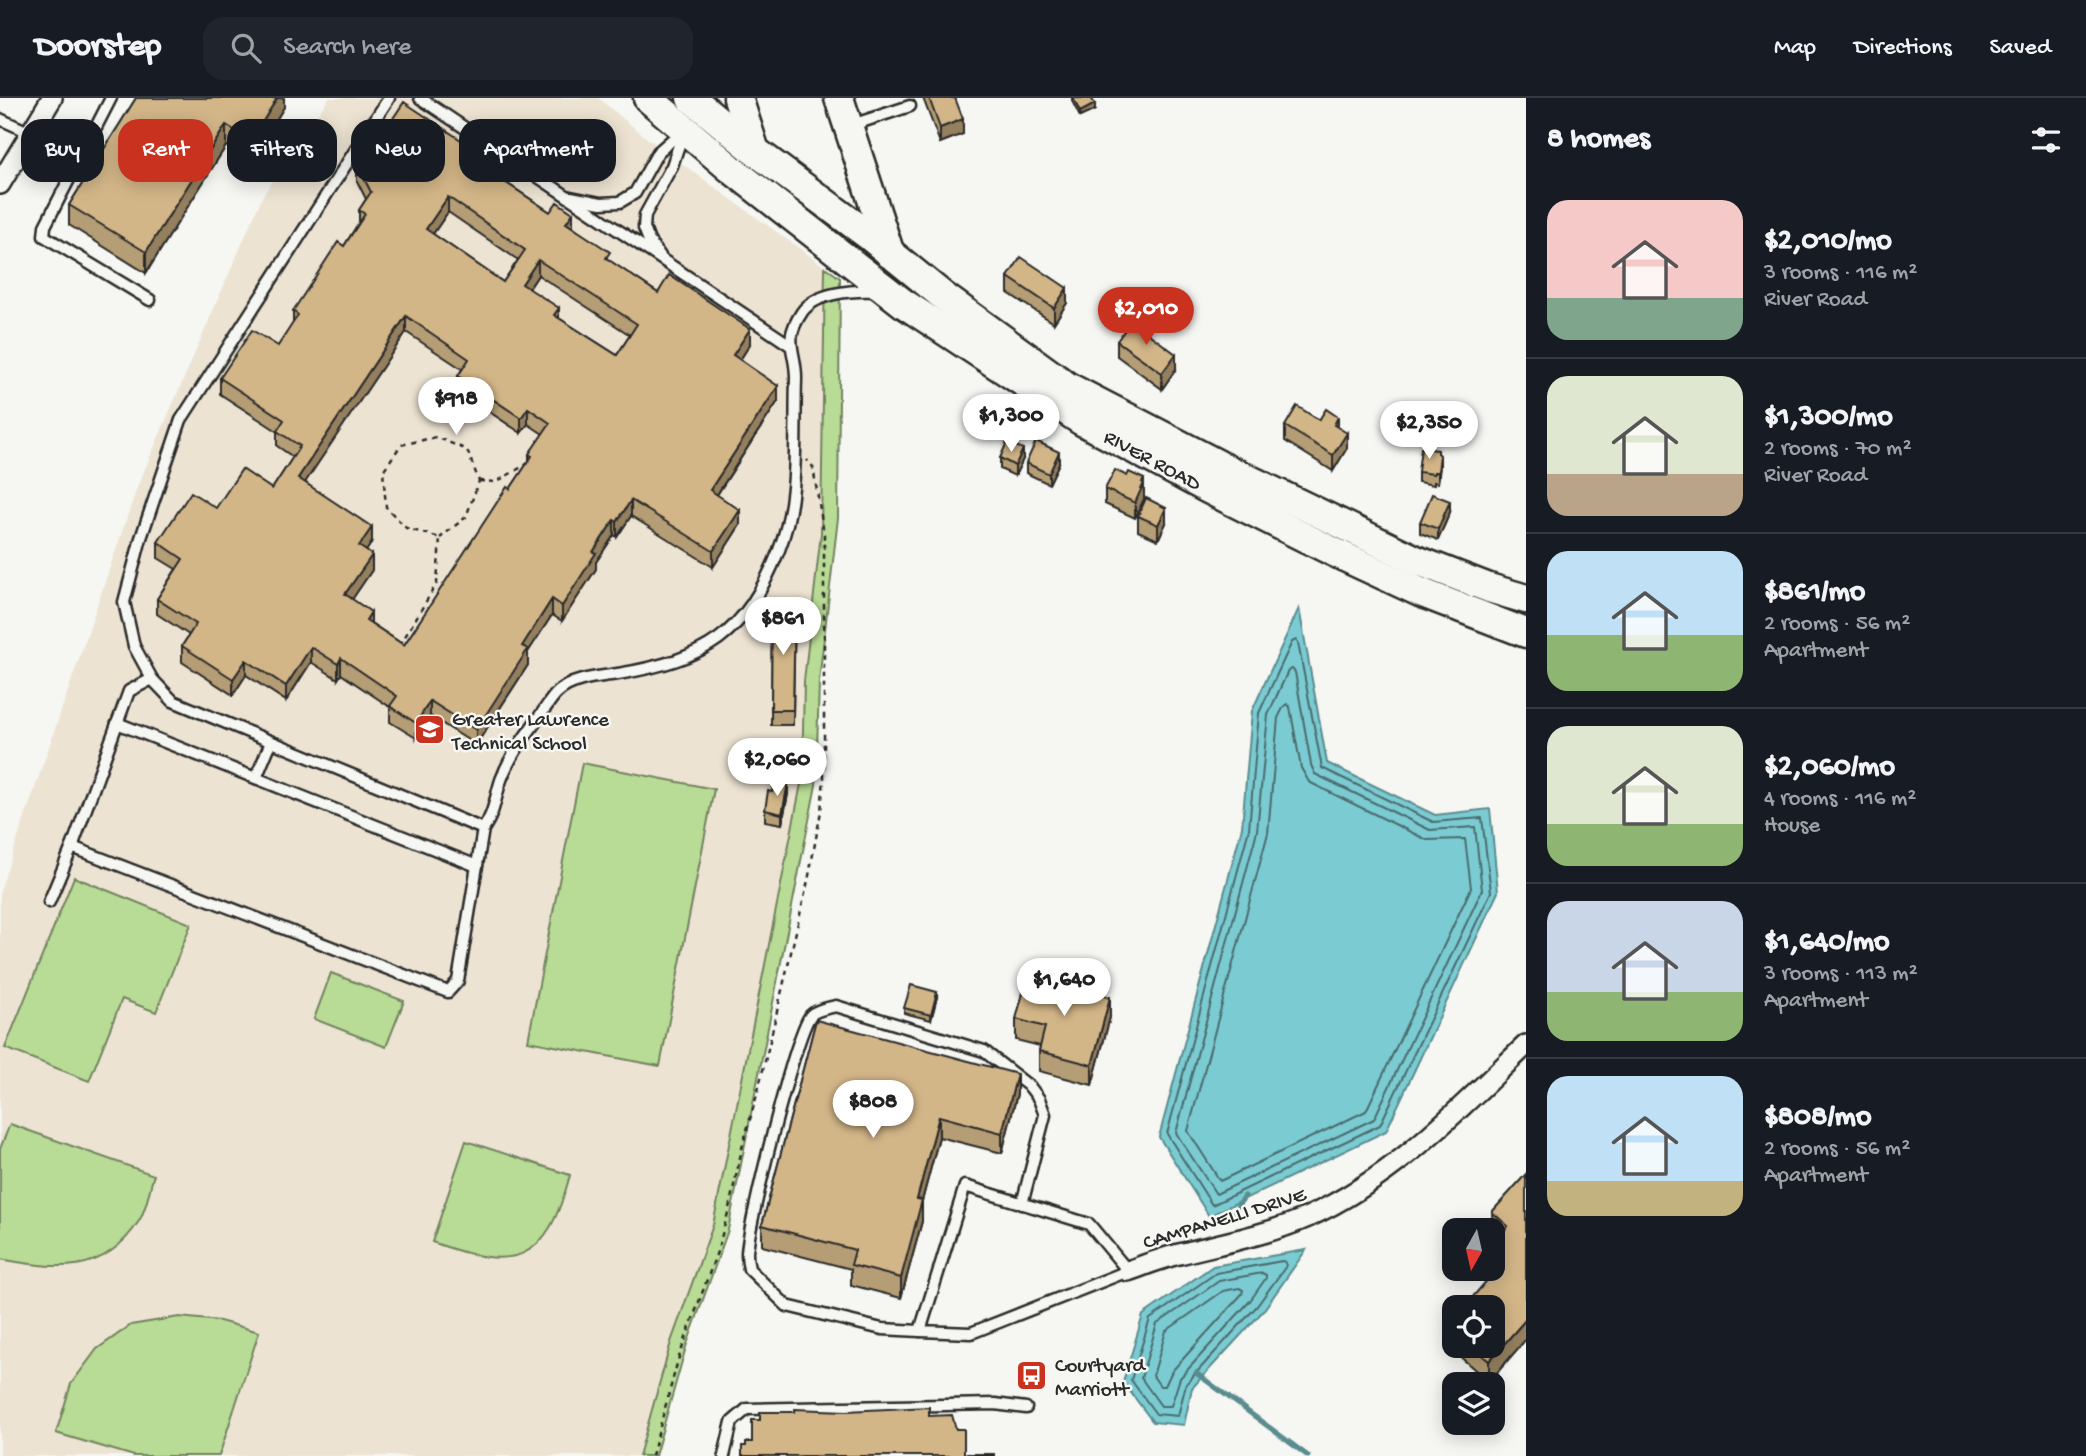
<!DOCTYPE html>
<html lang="en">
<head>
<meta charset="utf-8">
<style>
  :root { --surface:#171b24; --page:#20242c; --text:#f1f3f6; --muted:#9ea1a6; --line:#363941; --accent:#c8321e }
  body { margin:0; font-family:"Gochi Hand",sans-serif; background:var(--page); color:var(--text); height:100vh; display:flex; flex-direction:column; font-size:26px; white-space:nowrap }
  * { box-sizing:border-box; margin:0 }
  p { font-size:23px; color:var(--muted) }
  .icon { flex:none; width:38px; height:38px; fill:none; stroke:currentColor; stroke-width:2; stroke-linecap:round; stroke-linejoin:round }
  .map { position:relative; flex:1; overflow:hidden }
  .drawer { display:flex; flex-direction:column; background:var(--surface); width:560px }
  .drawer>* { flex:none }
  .guide { position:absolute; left:21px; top:21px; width:665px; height:63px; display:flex; gap:14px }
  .needle { width:46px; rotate:188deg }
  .buttons { position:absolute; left:1442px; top:1120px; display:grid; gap:14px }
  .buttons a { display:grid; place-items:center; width:63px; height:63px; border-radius:14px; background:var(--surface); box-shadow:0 4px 18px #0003; font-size:35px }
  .price { position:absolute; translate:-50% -60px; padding:0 16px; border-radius:24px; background:#fff; color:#222; font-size:23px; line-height:46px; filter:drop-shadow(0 2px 4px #0008) }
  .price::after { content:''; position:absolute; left:50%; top:42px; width:21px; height:16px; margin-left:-10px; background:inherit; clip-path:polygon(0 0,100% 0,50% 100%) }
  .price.current { background:var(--accent); color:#fff }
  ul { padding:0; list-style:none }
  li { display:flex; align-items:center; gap:21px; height:175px; padding:0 21px }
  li+li { border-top:2px solid var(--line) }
  li span { display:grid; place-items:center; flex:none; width:196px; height:140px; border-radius:21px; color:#555 }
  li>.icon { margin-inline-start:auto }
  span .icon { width:84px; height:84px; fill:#fffc; stroke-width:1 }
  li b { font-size:30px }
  h2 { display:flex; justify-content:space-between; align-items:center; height:84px; padding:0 21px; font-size:30px }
  .chip { padding:0 24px; border-radius:21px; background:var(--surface); box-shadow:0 4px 18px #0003; font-size:24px; line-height:63px }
  .chip.current { background:var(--accent); color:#fff }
  header { display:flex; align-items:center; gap:42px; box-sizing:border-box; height:98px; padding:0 35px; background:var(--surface); border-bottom:2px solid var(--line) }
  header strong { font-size:33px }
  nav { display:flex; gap:38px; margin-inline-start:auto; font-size:24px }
  .search { width:490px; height:63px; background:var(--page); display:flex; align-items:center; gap:18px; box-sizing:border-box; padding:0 24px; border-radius:21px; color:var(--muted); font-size:26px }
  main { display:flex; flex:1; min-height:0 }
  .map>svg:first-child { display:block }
  .built { fill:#ece3d2 }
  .green { fill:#b8db95; stroke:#728360; stroke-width:2 }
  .water { fill:#7accd2; stroke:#5a8c8f; stroke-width:2 }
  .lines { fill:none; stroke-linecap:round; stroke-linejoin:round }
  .shore { stroke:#4b6b6e; stroke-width:2 }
  .stream { stroke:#5a8c8f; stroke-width:5 }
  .service-casing { stroke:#2b2b2b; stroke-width:15 }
  .minor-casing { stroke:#2b2b2b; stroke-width:24 }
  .secondary-casing { stroke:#2b2b2b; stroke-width:33 }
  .path { stroke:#2b2b2b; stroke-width:2.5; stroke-dasharray:5 5; stroke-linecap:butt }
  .service { stroke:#f6f6f2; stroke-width:10 }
  .minor { stroke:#f6f6f2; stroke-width:19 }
  .secondary { stroke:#f6f6f2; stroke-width:28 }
  .wall { fill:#b59d75; stroke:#2b2b2b; stroke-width:2; fill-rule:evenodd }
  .shaded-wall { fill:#947f5f; stroke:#2b2b2b; stroke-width:2 }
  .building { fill:#d3b688; stroke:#2b2b2b; stroke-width:2; fill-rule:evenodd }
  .labels { text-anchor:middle; stroke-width:5; stroke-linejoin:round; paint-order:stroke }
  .street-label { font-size:21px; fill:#2b2b2b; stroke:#f6f6f2 }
  .poi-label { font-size:21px; fill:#2b2b2b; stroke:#f6f6f2; text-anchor:start }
</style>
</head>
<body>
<header>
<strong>Doorstep</strong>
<div class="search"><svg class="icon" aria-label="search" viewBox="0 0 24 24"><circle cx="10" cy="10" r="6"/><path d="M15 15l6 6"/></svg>Search here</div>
<nav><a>Map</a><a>Directions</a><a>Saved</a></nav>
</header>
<main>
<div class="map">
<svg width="1526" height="1358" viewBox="0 0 1526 1358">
  <rect width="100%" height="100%" fill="#f6f6f2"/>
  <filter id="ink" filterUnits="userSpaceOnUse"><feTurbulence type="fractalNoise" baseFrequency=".0143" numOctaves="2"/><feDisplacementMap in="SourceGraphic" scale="14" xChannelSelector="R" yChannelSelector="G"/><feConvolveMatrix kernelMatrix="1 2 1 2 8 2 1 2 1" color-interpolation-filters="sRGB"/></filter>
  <g filter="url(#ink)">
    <path class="built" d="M329 0H598L648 41 825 169 821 435 804 583 802 681 713 1127 671 1244 639 1358H0V793L138 387 263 97Z"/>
    <g class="green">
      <path d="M825 169 840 180 838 420 819 583 816 687 728 1132 686 1249 655 1358H639L671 1244 713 1127 802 681 804 583 821 435Z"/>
      <path d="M582 665 714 691 660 968 528 943Z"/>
      <path d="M74 779 191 826 156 914 122 901 89 983 5 950Z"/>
      <path d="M331 875 404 903 386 949 314 921Z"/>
      <path d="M10 1026 154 1077C149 1091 147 1111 139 1123 103 1179 57 1171 0 1161V1051Z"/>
      <path d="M466 1043 570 1077C546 1166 516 1174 432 1144Z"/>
      <path d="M179 1219 220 1223 259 1234 219 1358H134L56 1335 71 1286 97 1251 131 1227Z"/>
    </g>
    <g class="water">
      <path d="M1299 510 1327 665 1435 717 1490 711 1498 794 1386 1033 1209 1118 1159 1039 1242 729 1252 613Z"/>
      <path d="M1306 1152 1263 1213 1192 1290 1184 1327 1153 1324 1123 1284 1143 1217 1213 1168Z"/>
    </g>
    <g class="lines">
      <g class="shore">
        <path d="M1296 542 1298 545 1322 670 1433 724 1482 720 1491 794 1380 1027 1212 1107 1167 1036 1249 731 1259 615 1292 544Z"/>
        <path d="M1292 571 1295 574 1311 667 1315 676 1430 732 1475 729 1482 792 1374 1021 1216 1096 1176 1035 1257 733 1268 617 1288 573Z"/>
        <path d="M1287 606 1290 609 1301 670 1309 684 1427 742 1465 741 1471 790 1366 1013 1220 1083 1188 1033 1268 735 1278 620 1284 608Z"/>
        <path d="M1282 1163 1285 1164 1286 1168 1257 1208 1186 1286 1178 1318 1156 1316 1131 1282 1150 1221 1216 1175Z"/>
        <path d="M1262 1175 1266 1177V1180L1250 1203 1180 1280 1171 1308H1161L1141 1280 1157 1226 1219 1183Z"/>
        <path d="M1239 1190 1243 1192 1242 1196 1172 1273 1165 1288H1160L1153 1278 1166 1233 1223 1193Z"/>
      </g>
      <g class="stream">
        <path d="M1228 1121 1245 1098"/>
        <path d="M1196 1275 1308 1358"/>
      </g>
      <defs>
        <g id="service">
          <path d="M111 0 45 128 44 138 150 202"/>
          <path d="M389 0 181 322 141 440 124 504 134 548 152 581 173 603 483 731C494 717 495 700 501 682 510 657 527 636 542 615 547 608 552 599 558 594 573 580 599 579 618 576 706 561 745 538 779 452 800 399 794 336 796 280 796 251 782 244 802 214 816 194 854 192 876 193"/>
          <path d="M420 0 790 247"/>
          <path d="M0 21 31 35"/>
          <path d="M849 28 910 8"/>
          <path d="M571 99 601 105 620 104 635 95 658 54 682 33"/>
          <path d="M660 158 649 143 644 130 645 117 672 68 683 35"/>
          <path d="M117 625 477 768"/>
          <path d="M256 680 271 644"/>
          <path d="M72 749 448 894 458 883 483 731"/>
          <path d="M49 804 72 749 129 593 152 581"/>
          <path d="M965 1088 1089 1126 1128 1173 971 1235 920 1233Z"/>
          <path d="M920 1233 882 1231 787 1208 749 1171C748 1166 747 1161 747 1155 748 1127 796 933 811 917 817 911 829 910 836 908L984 953 1030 989 1039 1001 1045 1017 1022 1106"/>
          <path d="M724 1358 732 1324 747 1311 995 1306 1026 1310"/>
        </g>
        <g id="minor">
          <path d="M0 86 52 0"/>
          <path d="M1128 1173C1145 1167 1162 1160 1179 1156 1222 1145 1267 1137 1308 1119 1394 1080 1459 1011 1526 947"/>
        </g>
        <g id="secondary">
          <path d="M648 0 730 70 903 205 1082 323 1208 391 1334 454 1420 494 1526 535"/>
          <path d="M691 0 755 53 868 137 943 198 1068 289 1219 367 1416 462 1489 490 1526 501"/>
          <path d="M738 0 755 53"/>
          <path d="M839 0 890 156"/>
        </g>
      </defs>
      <use href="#service" class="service-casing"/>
      <use href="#minor" class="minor-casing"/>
      <use href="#secondary" class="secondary-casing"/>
      <g class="path">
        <path d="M479 383 496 384 527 366"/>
        <path d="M400 547 437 485 440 440 406 430 386 409 383 373 401 347 436 339 467 352 479 383 466 419 440 440"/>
        <path d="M652 1358 678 1262 718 1151 728 1115 743 1046 758 993 808 783 821 713 824 681V436L813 369 807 362"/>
      </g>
      <use href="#service" class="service"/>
      <use href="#minor" class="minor"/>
      <use href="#secondary" class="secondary"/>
    </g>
    <g class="wall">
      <path d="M136 0H284V9L251 63 226 48 146 175 69 127V107Z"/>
      <path d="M923 0H955L963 36 940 45Z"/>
      <path d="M1072 0H1091L1095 12 1080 19 1072 3Z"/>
      <path d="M470 61 573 129 610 163 658 195 750 246 740 262 778 303 717 397 740 427 713 469 631 418 617 439 614 437 596 464V471L562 523 552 517 528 554V567L476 647 430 618 416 640 390 624V609L341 576 338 581 311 564 286 603 246 577 233 597 182 564V548L189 537 157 516V501L176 471 158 460V444L216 410 272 391 293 359 277 348V333L220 296V280L278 248 293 226V213L344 148 359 124V112L366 101 357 83V67ZM448 114 518 162 503 184 433 136ZM538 177 630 237 617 257 559 220 529 191ZM406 234 462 271 458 278V293L521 335 528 326 543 336 529 356V363L404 547 371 525 352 501 372 472 366 453 372 444 305 384Z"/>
      <path d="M1008 179 1067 205 1054 225 1008 195Z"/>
      <path d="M1117 243 1176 271 1162 291 1117 258Z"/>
      <path d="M1319 322 1338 329 1347 350 1333 373 1285 343V328Z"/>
      <path d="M1438 356 1440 367 1438 385 1434 384V387L1418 384V374Z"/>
      <path d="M1000 360 1023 361 1015 378 1000 371Z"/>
      <path d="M1026 365H1059L1049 386 1026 375Z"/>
      <path d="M1144 385V401L1135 420 1105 406V391Z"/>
      <path d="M1450 414 1438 442 1420 435V424Z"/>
      <path d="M1138 418 1166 425 1158 442 1138 433Z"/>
      <path d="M772 506H795L793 627H771Z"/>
      <path d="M772 694 788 696 782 726 765 723V712Z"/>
      <path d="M937 899 931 922 904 915V910Z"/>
      <path d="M1110 919 1092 987 1039 973V953L1040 948 1016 942V921Z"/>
      <path d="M816 922 1017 996 1002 1055 939 1039 922 1103V1123L901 1200 851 1187V1171L762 1148V1127Z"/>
      <path d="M1526 1076V1241L1489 1284 1448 1248V1228L1454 1220V1248H1493L1486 1184 1481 1180V1171H1493V1146L1498 1140 1493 1135 1492 1114Z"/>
    </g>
    <g class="shaded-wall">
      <path d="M277 0H284V9L251 63V43Z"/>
      <path d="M1095 6V12L1080 19V14Z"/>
      <path d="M963 21V36L940 45V30Z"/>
      <path d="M226 27V48L146 175V154Z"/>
      <path d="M470 48V63L464 57Z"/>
      <path d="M448 99V114L426 146V131Z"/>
      <path d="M573 115V130L566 125Z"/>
      <path d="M538 162V177L522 201V186Z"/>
      <path d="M1067 190V205L1054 225V210Z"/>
      <path d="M559 210V225L554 217Z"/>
      <path d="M406 218V234L298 395V380Z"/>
      <path d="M750 231V246L733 273V257Z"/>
      <path d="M1176 256V271L1162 291V275Z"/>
      <path d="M778 288V303L710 407V392Z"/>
      <path d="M528 310V326L521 335V320Z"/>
      <path d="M1338 319V334L1334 327Z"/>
      <path d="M1347 335V350L1333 373V357Z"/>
      <path d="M1023 351V361L1015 378V368Z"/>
      <path d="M1059 354V365L1049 386V376Z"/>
      <path d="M1440 357V367L1438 385V374Z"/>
      <path d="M1144 381V401L1135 420V405Z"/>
      <path d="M631 402V418L617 439V424Z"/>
      <path d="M1450 403V414L1438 442V431Z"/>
      <path d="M1166 410V425L1158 442V427Z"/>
      <path d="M740 412V427L713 469V453Z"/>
      <path d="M614 422V437L596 464V471L562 523V508L593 454Z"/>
      <path d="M372 429V444L359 464V448Z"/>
      <path d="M372 457V472L345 512V496Z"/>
      <path d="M552 501V517L528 554V567L476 647V632L522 548Z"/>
      <path d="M371 514V529L366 522Z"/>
      <path d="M311 549V564L286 603V588Z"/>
      <path d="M341 560V576L338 581V566Z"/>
      <path d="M246 562V577L233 597V581Z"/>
      <path d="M430 603V618L416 640V625Z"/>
      <path d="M788 685V696L782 726V716Z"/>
      <path d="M937 894V899L931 922V917Z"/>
      <path d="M1110 899V919L1092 987V967Z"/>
      <path d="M1017 976V996L1002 1055V1035Z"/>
      <path d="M939 1018V1039L922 1103V1123L901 1200V1180L917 1101Z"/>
      <path d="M1526 1221V1241L1489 1284V1263Z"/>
    </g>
    <g class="building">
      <path d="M136 0H277L251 43 226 27 146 154 69 107Z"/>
      <path d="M929 0H955L963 21 940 30Z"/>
      <path d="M1073 0H1091L1095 6 1080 14Z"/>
      <path d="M404 4 470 48 464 57 550 114 557 104 573 115 566 125 610 154 606 160 658 195 669 177 750 231 733 257 778 288 710 392 740 412 713 453 631 402 617 424 614 422 593 454 596 455 562 508 552 501 522 548 528 551 476 632 430 603 416 625 390 608 397 598 341 560 338 566 311 549 286 588 246 562 233 581 182 548 196 526 157 501 183 461 158 444 191 394 216 410 242 371 272 391 300 348 277 333 284 322 220 280 252 232 278 248 298 217 293 213 338 144 344 148 365 116 359 112 371 94 357 67 364 64ZM448 99 525 152 503 184 426 131ZM538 162 637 226 617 257 554 217 559 210 522 186ZM406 218 469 261 458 278 521 320 528 310 550 325 529 356 532 358 510 391 507 389 404 547 366 522 371 514 345 496 372 457 359 448 372 429 298 380Z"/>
      <path d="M1021 159 1067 190 1054 210 1008 179Z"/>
      <path d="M1131 223 1176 256 1162 275 1117 243Z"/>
      <path d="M1297 308 1319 322 1326 311 1338 319 1334 327 1347 335 1333 357 1285 328Z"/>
      <path d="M1036 343 1059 354 1049 376 1026 365Z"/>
      <path d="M1007 344 1023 351 1015 368 1000 360Z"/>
      <path d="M1421 350 1438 352V356L1440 357 1438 374H1434V376L1418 374Z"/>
      <path d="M1115 372 1127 378 1129 374 1144 381 1142 384 1144 385 1135 405 1105 391Z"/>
      <path d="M1432 396 1450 403 1438 431 1420 424Z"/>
      <path d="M1146 400 1166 410 1158 427 1138 418Z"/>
      <path d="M772 506H795L793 612H771Z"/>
      <path d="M774 683 788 685 782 716 765 712 768 693 772 694Z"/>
      <path d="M1028 876 1110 899 1092 967 1039 953 1045 929 1016 921Z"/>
      <path d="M911 887 937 894 931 917 904 910Z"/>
      <path d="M816 922 1017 976 1002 1035 939 1018 917 1101 922 1102 901 1180 851 1167 855 1152 762 1127Z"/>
      <path d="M1526 1076V1221L1489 1263 1471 1248H1493V1209H1464L1496 1172 1493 1169V1146L1508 1128 1492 1114Z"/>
      <path d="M1454 1220V1233L1448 1228Z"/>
      <path d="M929 1309V1318L952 1317 956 1331H964V1356H994V1358H742V1348H746V1344H752V1322H760V1314H795V1311L846 1313Z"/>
    </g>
  </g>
  <defs>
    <symbol id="school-square" viewBox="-11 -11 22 22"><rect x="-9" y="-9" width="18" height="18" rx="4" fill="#c8321e" stroke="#f6f6f2"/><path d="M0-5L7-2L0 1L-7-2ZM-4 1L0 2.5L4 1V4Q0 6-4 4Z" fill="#fff"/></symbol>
    <symbol id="bus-square" viewBox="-11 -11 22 22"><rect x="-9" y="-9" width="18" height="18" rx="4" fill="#c8321e" stroke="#f6f6f2"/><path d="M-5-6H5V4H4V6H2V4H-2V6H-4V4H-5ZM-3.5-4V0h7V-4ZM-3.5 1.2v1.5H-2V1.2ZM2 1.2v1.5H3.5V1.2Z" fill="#fff"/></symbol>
  </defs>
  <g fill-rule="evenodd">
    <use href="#school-square" x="412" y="614" width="35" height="35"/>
    <use href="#bus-square" x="1014" y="1260" width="35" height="35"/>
  </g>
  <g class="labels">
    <g class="street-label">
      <text transform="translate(1153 361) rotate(28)" y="7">RIVER ROAD</text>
      <text transform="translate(1224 1119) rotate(-17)" y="7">CAMPANELLI DRIVE</text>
    </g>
    <g class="poi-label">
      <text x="452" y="627">Greater Lawrence<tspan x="452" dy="24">Technical School</tspan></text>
      <text x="1055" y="1273">Courtyard<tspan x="1055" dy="24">Marriott</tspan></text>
    </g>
  </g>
</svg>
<div class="buttons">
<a><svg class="needle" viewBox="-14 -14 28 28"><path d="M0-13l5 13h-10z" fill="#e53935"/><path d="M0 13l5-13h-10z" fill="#9ea1a6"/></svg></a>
<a><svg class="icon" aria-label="locate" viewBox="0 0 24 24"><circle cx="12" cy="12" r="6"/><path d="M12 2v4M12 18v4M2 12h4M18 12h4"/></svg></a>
<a><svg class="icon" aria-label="layers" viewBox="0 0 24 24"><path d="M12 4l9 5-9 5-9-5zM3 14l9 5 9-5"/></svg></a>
</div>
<b class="price current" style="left:1146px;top:249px">$2,010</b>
<b class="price" style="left:456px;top:339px">$918</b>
<b class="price" style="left:1011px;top:356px">$1,300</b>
<b class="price" style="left:1429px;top:363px">$2,350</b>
<b class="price" style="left:783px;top:559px">$861</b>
<b class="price" style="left:777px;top:700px">$2,060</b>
<b class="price" style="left:1064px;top:920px">$1,640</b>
<b class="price" style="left:873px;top:1042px">$808</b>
<div class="guide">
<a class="chip">Buy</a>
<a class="chip current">Rent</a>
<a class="chip">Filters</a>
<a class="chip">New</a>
<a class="chip">Apartment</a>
</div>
</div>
<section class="drawer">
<h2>8 homes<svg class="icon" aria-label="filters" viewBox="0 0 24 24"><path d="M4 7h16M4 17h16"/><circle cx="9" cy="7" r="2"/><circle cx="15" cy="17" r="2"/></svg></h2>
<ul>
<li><span style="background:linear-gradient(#f6c9c9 70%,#7fa58c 0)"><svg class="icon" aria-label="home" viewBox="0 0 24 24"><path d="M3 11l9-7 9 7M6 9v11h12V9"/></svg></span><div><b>$2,010/mo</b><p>3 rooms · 116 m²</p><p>River Road</p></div></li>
<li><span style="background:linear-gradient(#dfe7d0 70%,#b9a48a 0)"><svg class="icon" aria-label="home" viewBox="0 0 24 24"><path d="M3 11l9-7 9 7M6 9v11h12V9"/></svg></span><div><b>$1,300/mo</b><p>2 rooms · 70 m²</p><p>River Road</p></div></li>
<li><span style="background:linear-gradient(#bfe0f5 60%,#8fb573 0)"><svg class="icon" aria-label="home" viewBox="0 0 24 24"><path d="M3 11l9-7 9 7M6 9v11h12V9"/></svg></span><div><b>$861/mo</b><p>2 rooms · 56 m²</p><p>Apartment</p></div></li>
<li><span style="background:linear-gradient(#dfe7d0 70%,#8fb573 0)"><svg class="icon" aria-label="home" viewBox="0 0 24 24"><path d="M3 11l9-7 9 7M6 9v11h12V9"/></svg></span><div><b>$2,060/mo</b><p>4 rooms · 116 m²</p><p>House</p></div></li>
<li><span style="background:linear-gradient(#c9d6e8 65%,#8fb573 0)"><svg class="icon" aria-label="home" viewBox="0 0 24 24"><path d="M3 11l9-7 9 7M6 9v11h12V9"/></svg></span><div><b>$1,640/mo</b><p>3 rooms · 113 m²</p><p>Apartment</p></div></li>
<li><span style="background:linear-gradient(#bfe0f5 75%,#c2b280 0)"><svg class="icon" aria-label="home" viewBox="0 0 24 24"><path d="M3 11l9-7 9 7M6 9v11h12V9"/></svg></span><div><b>$808/mo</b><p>2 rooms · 56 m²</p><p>Apartment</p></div></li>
</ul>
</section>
</main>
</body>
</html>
